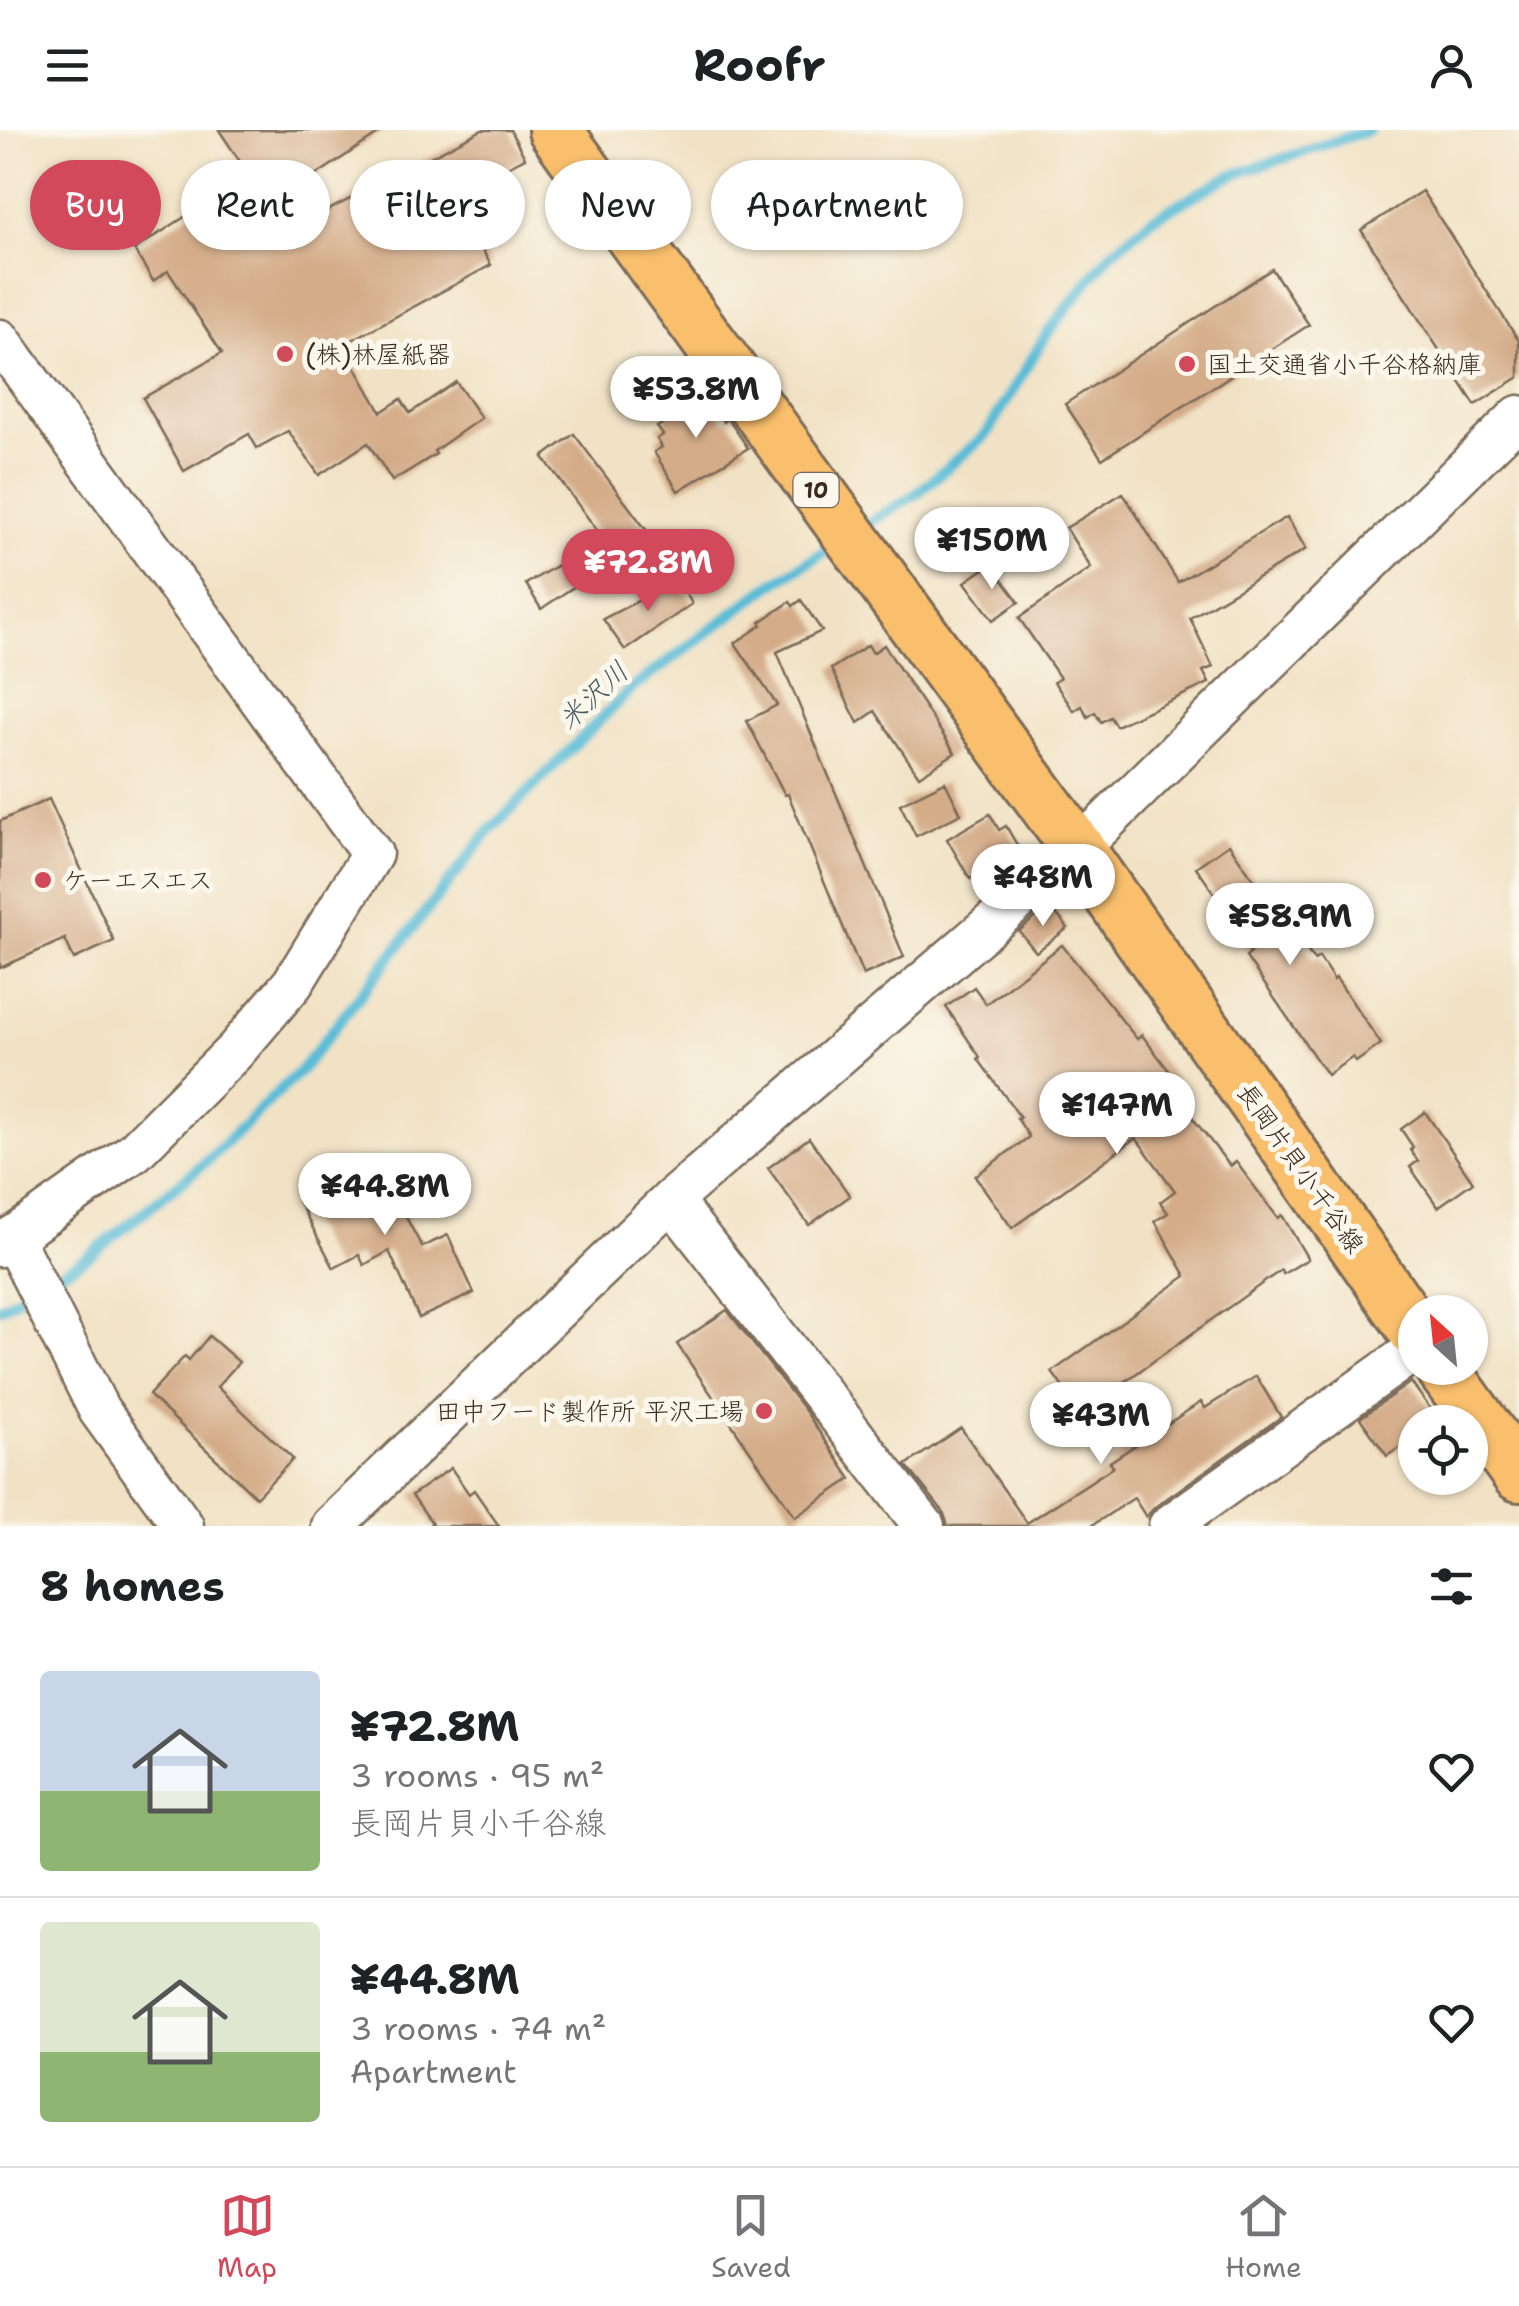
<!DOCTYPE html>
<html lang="en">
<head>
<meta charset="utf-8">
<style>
  :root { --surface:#fff; --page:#f2f2f2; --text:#202124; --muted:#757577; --line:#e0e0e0; --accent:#d1495b }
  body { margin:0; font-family:"Shantell Sans","Klee One",sans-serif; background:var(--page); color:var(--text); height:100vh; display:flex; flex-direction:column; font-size:38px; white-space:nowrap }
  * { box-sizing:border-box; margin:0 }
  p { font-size:32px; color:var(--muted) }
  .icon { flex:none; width:55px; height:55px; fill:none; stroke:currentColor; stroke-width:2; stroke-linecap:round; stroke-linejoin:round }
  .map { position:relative; height:1396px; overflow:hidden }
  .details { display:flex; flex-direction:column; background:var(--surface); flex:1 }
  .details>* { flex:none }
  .hud { position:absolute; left:30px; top:30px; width:1000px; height:90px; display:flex; gap:20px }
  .needle { width:65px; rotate:333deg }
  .controls { position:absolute; left:1398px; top:1165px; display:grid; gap:20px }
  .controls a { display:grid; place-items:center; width:90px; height:90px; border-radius:50%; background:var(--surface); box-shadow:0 2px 8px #0004; font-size:50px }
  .price { position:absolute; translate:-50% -85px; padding:0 22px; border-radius:35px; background:#fff; color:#222; font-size:32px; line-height:65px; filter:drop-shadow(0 2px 5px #0008) }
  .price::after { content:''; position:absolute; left:50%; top:60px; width:30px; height:22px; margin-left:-15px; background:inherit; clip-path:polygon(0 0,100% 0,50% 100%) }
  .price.on { background:var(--accent); color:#fff }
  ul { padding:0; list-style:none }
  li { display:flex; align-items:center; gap:30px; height:250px; padding:0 40px }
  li+li { border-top:2px solid var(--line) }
  li span { display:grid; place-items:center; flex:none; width:280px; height:200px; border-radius:10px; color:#555 }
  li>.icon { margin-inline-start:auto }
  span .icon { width:120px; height:120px; fill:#fffc; stroke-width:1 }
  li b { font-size:42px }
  h2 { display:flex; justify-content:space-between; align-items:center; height:120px; padding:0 40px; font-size:42px }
  .chip { padding:0 35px; border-radius:45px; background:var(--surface); box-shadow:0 2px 8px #0004; font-size:35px; line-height:90px }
  .chip.on { background:var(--accent); color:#fff }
  header { display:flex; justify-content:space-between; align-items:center; height:130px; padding:0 40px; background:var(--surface); font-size:45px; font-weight:700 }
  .tabs { display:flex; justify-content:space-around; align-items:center; height:140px; border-top:2px solid var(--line); background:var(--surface); font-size:28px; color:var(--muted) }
  .tabs a { display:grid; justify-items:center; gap:5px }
  .tabs .on { color:var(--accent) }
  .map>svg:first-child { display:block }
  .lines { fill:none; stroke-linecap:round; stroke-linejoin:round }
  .stream { stroke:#58bcd7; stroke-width:11 }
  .building { fill:#d4ac88 }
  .minor-casing { stroke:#7b6a58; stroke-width:45 }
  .major-casing { stroke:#7b6a58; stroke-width:58 }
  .minor { stroke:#fff; stroke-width:40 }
  .major { stroke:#f9bf6d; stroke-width:52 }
  .poi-dot { fill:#d1495b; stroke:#fbf7ec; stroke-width:4 }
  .labels { text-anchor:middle; stroke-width:10; stroke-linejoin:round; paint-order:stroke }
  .shield { fill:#fbf7ec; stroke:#75685c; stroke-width:2.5 }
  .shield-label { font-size:22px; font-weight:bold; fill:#3b2a1e }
  .poi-label { font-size:25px; fill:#3b2a1e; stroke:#fbf7ec; text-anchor:start }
  .street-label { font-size:25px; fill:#3b2a1e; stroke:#fbf7ec }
  .water-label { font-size:28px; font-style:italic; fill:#455d5f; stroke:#fbf7ec }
</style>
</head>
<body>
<header><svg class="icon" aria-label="menu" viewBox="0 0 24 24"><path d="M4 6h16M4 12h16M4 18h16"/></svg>Roofr<svg class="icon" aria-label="person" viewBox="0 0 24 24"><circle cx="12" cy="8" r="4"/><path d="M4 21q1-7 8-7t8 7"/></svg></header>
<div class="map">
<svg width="1519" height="1396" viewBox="0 0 1519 1396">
  <rect width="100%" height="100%" fill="#fbf7ec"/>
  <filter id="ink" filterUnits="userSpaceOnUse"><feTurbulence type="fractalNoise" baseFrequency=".01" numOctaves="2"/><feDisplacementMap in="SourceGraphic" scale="20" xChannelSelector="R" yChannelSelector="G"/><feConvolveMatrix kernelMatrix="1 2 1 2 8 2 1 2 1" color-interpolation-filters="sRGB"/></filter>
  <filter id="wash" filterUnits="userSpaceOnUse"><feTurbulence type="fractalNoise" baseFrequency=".0048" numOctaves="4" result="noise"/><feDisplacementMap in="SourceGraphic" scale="40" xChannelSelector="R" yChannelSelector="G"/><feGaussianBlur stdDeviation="2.25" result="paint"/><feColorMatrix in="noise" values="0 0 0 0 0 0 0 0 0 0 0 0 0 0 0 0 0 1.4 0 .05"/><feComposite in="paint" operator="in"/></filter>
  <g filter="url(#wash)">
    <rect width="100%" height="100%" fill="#f1e2c5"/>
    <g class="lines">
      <g class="stream">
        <path d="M859 399 916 364 986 305 1046 205 1110 124 1152 89 1230 46 1369 0"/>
        <path d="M0 1178 88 1127 207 1031 302 939 490 700 630 560 771 455 840 412"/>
      </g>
    </g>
    <g id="blocks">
      <g class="building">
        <path d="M219 0H384L300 56 317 86 482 0H510L525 28 459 62 462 67 454 71 491 135 343 215 381 282 401 269 410 283 456 252 481 288 434 321 436 324 392 351 368 313 319 345 288 301 257 318 249 304 184 341 143 268 222 223 168 141 153 151 134 120 249 45Z"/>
        <path d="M1422 61 1519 211V247L1475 275 1361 100Z"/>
        <path d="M1272 139 1309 195 1102 329 1065 274Z"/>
        <path d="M705 260 724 292 728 289 748 318 678 361 654 322 662 317 657 309 663 305 657 297 667 291 664 285Z"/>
        <path d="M574 304 650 405 541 479 526 454 571 427 569 423 599 403 543 327Z"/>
        <path d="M1123 363 1178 452 1287 387 1306 419 1190 488 1213 537 1203 541 1209 553 1116 596 1110 587 1101 592 1095 582 1088 587 1082 576 1074 581 1054 552 1060 548 1019 488 1091 438 1066 398Z"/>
        <path d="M991 434 1019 472 993 490 965 452Z"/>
        <path d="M679 450 692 474 625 520 603 489Z"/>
        <path d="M801 470 822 501 777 522 904 827 863 845 788 664 785 665 747 591 777 575 735 513 762 495 760 492 790 472 793 476Z"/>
        <path d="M868 515 873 523 884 515 955 623 919 646 875 581 858 593 831 539Z"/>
        <path d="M945 652 961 684 916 706 900 674Z"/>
        <path d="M49 669 114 811 74 829 65 809 0 838V691Z"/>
        <path d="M990 684 999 700 1006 696 1020 720 970 749 947 709Z"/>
        <path d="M1229 714 1276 782 1279 780 1314 830 1319 827 1334 850 1336 848 1381 914 1356 932 1353 927 1327 945 1246 827 1251 823 1240 808 1243 805 1196 737Z"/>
        <path d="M1050 776 1068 798 1036 822 1019 801Z"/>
        <path d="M1062 815 1137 909 1142 905 1182 958 1175 962 1195 991 1230 1036 1236 1032 1278 1088 1282 1085 1308 1129 1283 1144 1281 1140 1081 1283 1052 1242 1186 1146 1155 1091 1168 1083 1160 1072 1175 1061 1136 1008 1012 1098 975 1046 1029 1007 1017 988 1020 987 978 929 980 927 946 877 974 857 986 874Z"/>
        <path d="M1425 982 1473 1052 1438 1077 1410 1037 1418 1031 1410 1020 1413 1017 1401 999Z"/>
        <path d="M809 1008 850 1066 809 1095 768 1038Z"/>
        <path d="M376 1031 422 1117 448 1105 474 1163 419 1188 389 1121 364 1135 359 1125 334 1138 299 1072Z"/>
        <path d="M727 1180 806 1282 851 1349 795 1387 677 1214Z"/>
        <path d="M209 1206 239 1232 217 1257 293 1329 256 1367 149 1265 185 1226 189 1230Z"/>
        <path d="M1256 1246 1281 1287 1155 1377 1146 1387 1134 1368 1091 1396H948L943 1381 906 1335 961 1298 1027 1393 1113 1337 1110 1332 1201 1272 1205 1278Z"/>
        <path d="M1411 1252 1440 1292H1415V1307L1387 1326 1360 1288Z"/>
        <path d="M451 1338 469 1364 474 1360 499 1396H428L432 1393 412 1365Z"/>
      </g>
    </g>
  </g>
  <g filter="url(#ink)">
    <use href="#blocks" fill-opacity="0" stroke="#7b6a58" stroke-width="2.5"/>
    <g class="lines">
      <defs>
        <g id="minor">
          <path d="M0 210 372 724 293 853 236 920 134 1022 0 1116"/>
          <path d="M671 1070 924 1396"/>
          <path d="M12 1107 99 1280 183 1396"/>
          <path d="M332 1396 671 1070 1078 719 1519 286"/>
          <path d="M1169 1396 1415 1220"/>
        </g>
        <g id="major">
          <path d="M555 0 1078 719 1415 1200"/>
          <path d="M1442 1238 1519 1345"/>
        </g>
      </defs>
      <use href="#minor" class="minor-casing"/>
      <use href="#major" class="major-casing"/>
      <use href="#minor" class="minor"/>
      <use href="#major" class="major"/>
    </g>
  </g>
  <g class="poi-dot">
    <circle cx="285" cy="224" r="10"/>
    <circle cx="1187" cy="234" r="10"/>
    <circle cx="43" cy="750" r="10"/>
    <circle cx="764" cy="1281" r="10"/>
  </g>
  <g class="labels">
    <rect class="shield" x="793.5" y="343" width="45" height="34" rx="8"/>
    <g class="shield-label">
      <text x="816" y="368">10</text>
    </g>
    <g class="poi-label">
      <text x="305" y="233">(株)林屋紙器</text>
      <text x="1207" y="243">国土交通省小千谷格納庫</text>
      <text x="63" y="759">ケーエスエス</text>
      <text x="744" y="1290" text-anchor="end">田中フード製作所 平沢工場</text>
    </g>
    <g class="street-label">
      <text transform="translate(1301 1038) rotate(55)" y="9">長岡片貝小千谷線</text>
    </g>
    <g class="water-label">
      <text transform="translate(593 565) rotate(-43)" y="10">米沢川</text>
    </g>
  </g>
</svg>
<div class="controls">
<a><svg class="needle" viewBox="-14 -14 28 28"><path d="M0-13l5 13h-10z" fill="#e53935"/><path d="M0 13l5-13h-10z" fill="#757577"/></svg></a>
<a><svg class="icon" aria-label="locate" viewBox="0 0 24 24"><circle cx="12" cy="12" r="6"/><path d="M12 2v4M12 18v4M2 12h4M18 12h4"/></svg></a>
</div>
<b class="price" style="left:696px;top:311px">¥53.8M</b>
<b class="price" style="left:992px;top:462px">¥150M</b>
<b class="price on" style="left:648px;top:484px">¥72.8M</b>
<b class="price" style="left:1043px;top:799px">¥48M</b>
<b class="price" style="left:1290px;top:838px">¥58.9M</b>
<b class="price" style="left:1117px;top:1027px">¥147M</b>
<b class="price" style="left:385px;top:1108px">¥44.8M</b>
<b class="price" style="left:1101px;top:1337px">¥43M</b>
<div class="hud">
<a class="chip on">Buy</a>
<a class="chip">Rent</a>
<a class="chip">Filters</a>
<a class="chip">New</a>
<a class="chip">Apartment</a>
</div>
</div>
<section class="details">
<h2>8 homes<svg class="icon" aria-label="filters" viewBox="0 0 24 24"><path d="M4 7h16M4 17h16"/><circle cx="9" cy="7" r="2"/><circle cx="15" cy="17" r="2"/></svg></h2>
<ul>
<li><span style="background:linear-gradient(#c9d6e8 60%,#8fb573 0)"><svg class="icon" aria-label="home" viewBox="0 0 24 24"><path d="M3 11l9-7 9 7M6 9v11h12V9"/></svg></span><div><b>¥72.8M</b><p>3 rooms · 95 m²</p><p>長岡片貝小千谷線</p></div><svg class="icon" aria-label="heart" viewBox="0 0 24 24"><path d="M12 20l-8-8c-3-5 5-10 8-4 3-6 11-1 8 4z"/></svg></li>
<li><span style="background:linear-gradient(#dfe7d0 65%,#8fb573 0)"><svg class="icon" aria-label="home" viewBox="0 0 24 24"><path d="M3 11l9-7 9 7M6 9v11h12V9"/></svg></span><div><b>¥44.8M</b><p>3 rooms · 74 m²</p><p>Apartment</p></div><svg class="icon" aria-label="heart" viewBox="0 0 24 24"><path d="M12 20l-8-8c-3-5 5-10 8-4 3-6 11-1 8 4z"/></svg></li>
</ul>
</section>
<nav class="tabs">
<a class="on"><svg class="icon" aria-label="map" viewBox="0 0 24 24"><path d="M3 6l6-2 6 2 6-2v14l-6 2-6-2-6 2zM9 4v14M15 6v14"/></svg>Map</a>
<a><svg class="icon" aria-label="saved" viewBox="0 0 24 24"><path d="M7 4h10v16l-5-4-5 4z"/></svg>Saved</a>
<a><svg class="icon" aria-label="home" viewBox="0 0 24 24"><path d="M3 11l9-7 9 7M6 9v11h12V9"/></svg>Home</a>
</nav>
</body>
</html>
